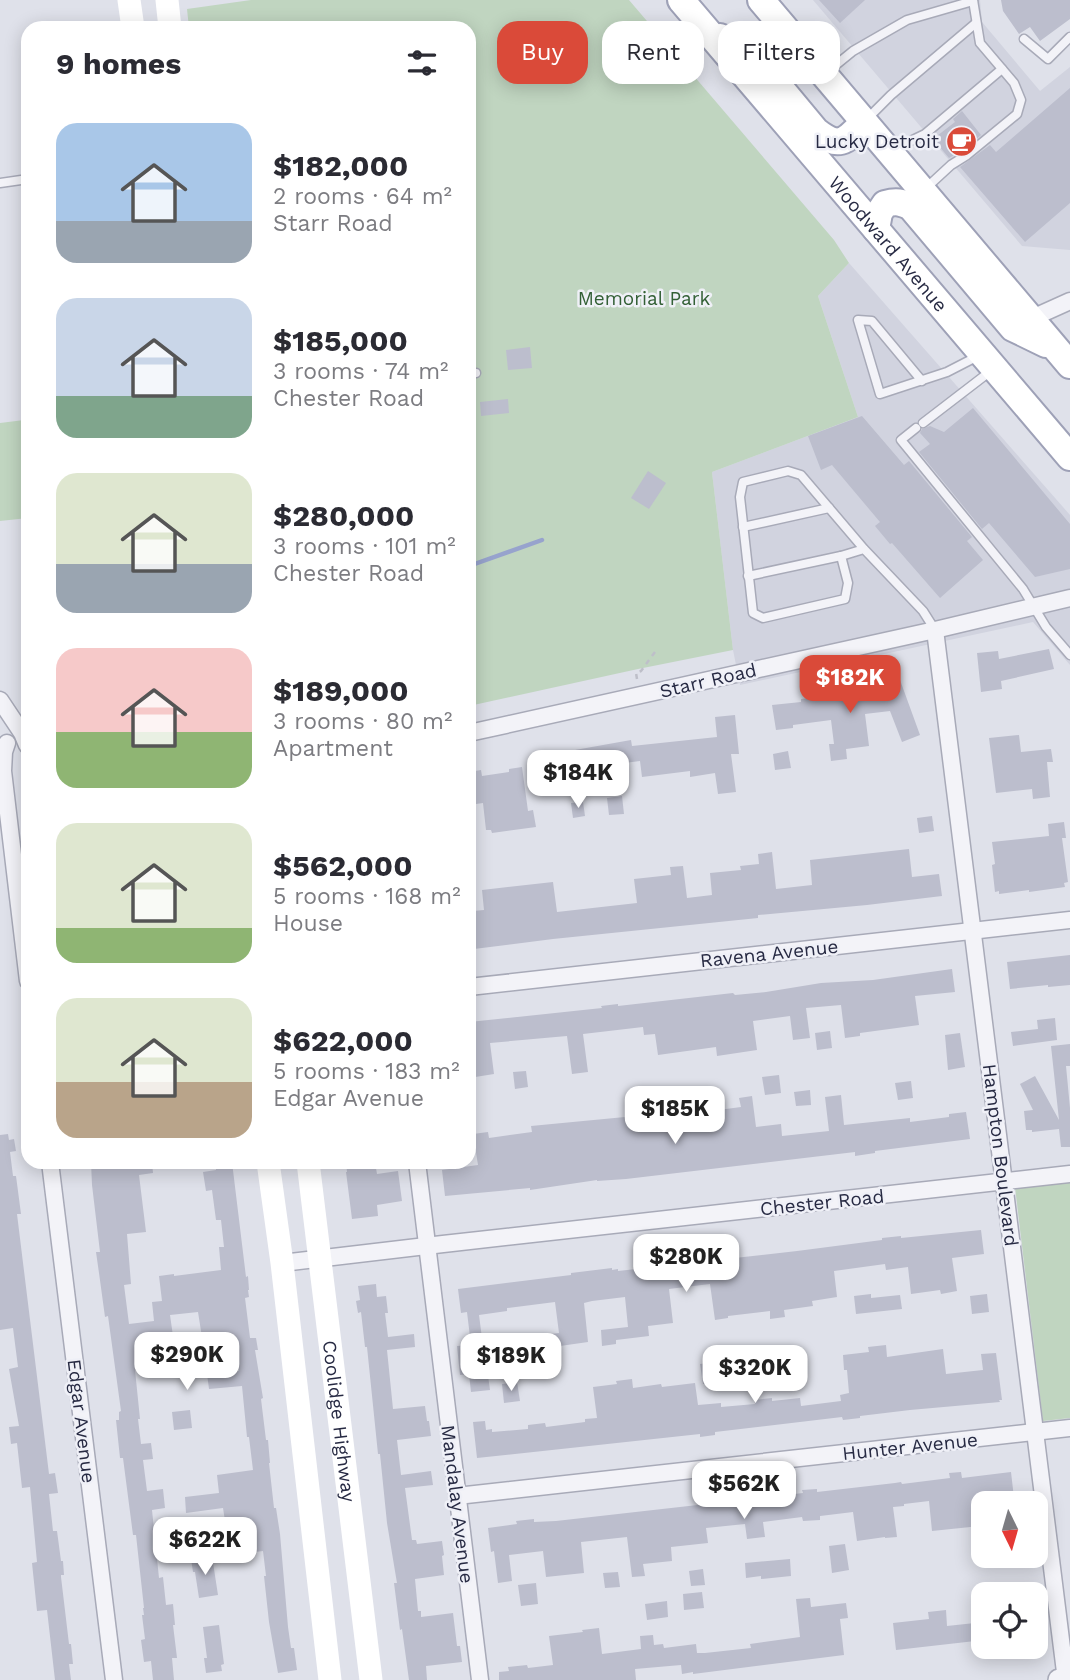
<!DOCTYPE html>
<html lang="en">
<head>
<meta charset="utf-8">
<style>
  :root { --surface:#fff; --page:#f7f7f7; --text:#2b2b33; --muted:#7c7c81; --accent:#da4a39 }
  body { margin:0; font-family:"Work Sans",sans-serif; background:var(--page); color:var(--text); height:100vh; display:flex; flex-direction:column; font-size:26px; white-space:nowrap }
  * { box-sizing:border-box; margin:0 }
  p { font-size:23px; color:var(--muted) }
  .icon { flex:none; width:38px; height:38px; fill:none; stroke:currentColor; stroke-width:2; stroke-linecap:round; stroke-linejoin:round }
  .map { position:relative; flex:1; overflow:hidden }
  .sheet { position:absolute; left:21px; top:21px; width:455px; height:1148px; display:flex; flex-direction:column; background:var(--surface); border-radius:21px; box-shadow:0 4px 18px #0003 }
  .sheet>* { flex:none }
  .banner { position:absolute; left:497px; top:21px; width:467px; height:63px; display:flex; gap:14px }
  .needle { width:46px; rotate:175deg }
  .tools { position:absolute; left:971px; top:1491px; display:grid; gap:14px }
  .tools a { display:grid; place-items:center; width:77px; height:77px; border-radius:14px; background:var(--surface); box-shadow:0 4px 18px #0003; font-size:35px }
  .price { position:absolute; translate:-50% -60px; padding:0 16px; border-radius:14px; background:#fff; color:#222; font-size:23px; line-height:46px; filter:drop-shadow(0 2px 4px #0008) }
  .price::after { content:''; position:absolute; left:50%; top:42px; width:21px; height:16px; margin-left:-10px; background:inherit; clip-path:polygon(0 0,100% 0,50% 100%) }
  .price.selected { background:var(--accent); color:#fff }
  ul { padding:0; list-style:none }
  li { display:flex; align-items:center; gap:21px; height:175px; padding:0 35px }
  li span { display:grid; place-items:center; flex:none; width:196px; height:140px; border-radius:21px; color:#555 }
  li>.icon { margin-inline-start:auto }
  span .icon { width:84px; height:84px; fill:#fffc; stroke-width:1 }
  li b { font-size:30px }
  h2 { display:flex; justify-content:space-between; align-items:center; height:84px; padding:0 35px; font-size:30px }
  .pill { padding:0 24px; border-radius:21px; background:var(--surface); box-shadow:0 4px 18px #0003; font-size:24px; line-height:63px }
  .pill.selected { background:var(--accent); color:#fff }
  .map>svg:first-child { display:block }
  .built { fill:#d1d3df }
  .green { fill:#c0d5c0 }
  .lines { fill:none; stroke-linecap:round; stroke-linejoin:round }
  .stream { stroke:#97a3cd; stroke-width:4.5 }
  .building { fill:#bcbecd; fill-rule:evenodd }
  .service-casing { stroke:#a8aab8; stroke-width:11 }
  .minor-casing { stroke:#a8aab8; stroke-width:19 }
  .tertiary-casing { stroke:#a8aab8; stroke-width:24 }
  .primary-casing { stroke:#9ea1b7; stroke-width:30 }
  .path { stroke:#bebfc9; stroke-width:2.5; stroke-dasharray:5 5; stroke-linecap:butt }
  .service { stroke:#f3f3f8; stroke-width:8 }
  .minor { stroke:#f3f3f8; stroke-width:16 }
  .tertiary { stroke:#f3f3f8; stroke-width:21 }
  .secondary { stroke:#fff; stroke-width:23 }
  .primary { stroke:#fff; stroke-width:26 }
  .labels { text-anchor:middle; stroke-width:5; stroke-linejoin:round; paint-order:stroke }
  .poi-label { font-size:19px; fill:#272a43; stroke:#eff0f7; text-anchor:end }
  .street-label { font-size:19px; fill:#272a43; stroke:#eff0f7 }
  .park-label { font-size:19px; fill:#336036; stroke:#eff0f7 }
</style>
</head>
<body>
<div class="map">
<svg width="1070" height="1680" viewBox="0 0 1070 1680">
  <rect width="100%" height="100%" fill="#dfe1ea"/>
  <g class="built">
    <path d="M813 0H980L982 22 1040 91 1070 67V250L1022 246Z"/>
    <path d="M849 263 1070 515V665L1033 622 740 685 733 650 712 472 858 417 818 296Z"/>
  </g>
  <g class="green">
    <path d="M251 0H629L834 240 849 263 818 296 858 417 712 472 733 650 638 669 469 706V28H189L187 9Z"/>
    <path d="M24 420 26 439H28V518L0 521V423Z"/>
    <path d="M1070 1181V1418L1043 1421 1015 1187Z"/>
  </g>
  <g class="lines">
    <path class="stream" d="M469 566 542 540"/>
  </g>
  <g class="building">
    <path d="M819 0H865L840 23Z"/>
    <path d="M1001 0H1070V19L1040 41 1030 27 1019 34 1003 11Z"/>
    <path d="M1070 88V203L1025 242 960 167 990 145 996 152Z"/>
    <path d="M962 111 981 135 963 150 949 158 933 139 955 122 953 119Z"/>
    <path d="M530 347 532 368 508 370 506 350Z"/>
    <path d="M508 399 509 413 481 416 480 402Z"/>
    <path d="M973 408 1070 524V569L1035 577 989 523 982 529 919 452 930 444 920 433 922 429 930 426 944 432Z"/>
    <path d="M862 416 904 465 909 461 972 537 967 541 983 560 940 598 892 543 890 544 875 526 880 522 832 465 821 470 808 436Z"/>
    <path d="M648 471 666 483 649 509 631 498Z"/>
    <path d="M1049 649 1054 669 1001 681 1002 689 981 692 977 653 998 651 999 659Z"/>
    <path d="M900 680 920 735 902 742 890 711 865 714 869 746 846 749 847 759 831 761 829 744H834L831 720 793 725V728L776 730 772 705 801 702V699L828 696V691L847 689V691L883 687Z"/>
    <path d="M735 715 739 754H731L736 792 718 794 715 773 690 777V771L642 777 640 761 594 767 595 774 578 777 575 750 631 740 632 746 717 737 715 717Z"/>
    <path d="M1019 735 1021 752 1051 749 1053 762H1047L1050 797 1033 799 1032 789 996 793 989 738Z"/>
    <path d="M788 751 791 768 775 770 773 754Z"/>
    <path d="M522 767 528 811 533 810 536 827 492 833 491 830H486L483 803 469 805V772L481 770 482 776 509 772V769Z"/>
    <path d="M622 796 624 814 609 815 607 798Z"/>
    <path d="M583 802 585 816 573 818 571 803Z"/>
    <path d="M932 816 934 831 919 833 917 818Z"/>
    <path d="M1064 822 1066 838H1062L1068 882 1064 883 1065 887 1029 892V890L999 894V891L995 892 992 865 995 864 992 842 1049 836 1048 824Z"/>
    <path d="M909 849 912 877 939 874 942 896 867 905 758 915V918L553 939 474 949 471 921H474L473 911 484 910 482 890 553 882 557 912 637 903 634 879 671 875 670 867 683 866 687 898 712 895 710 873 741 870 740 866 759 864 758 854 772 852 776 889 812 885 810 860Z"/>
    <path d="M1070 955V985L1048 987V985L1010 989 1007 962Z"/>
    <path d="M952 969 955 992 915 996 919 1025 860 1033V1036L845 1038 841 1005 806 1008 810 1038 793 1040 790 1016 753 1021 757 1050 717 1056 716 1047 658 1055 655 1034 644 1035 643 1027 583 1034 588 1072 572 1074 567 1036 490 1043 494 1074 469 1078V1022L602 1008 601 1006 618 1004V1006L733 993 735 995 766 992 821 983 873 980Z"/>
    <path d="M1055 1018 1057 1040 1013 1046 1011 1032 1038 1029 1037 1020Z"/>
    <path d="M830 1031 832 1048 817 1050 815 1033Z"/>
    <path d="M960 1033 965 1067 948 1070 945 1035Z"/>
    <path d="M1070 1044V1066H1066L1070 1108V1147H1061L1059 1129 1032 1132V1130H1026L1024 1111 1033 1110 1020 1084 1035 1076 1059 1120 1051 1046Z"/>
    <path d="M526 1071 528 1087 515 1089 513 1072Z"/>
    <path d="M779 1075 781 1093 765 1095 762 1077Z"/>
    <path d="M911 1081 913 1098 898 1100 895 1083Z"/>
    <path d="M810 1090 811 1105 796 1106 794 1092Z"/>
    <path d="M693 1092 696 1113 741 1107 739 1098 752 1096 756 1127 781 1124 782 1136 829 1131 825 1097 841 1095 844 1125 910 1118V1122L949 1117V1114L966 1112 970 1139 875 1151V1153L855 1156V1152L626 1179 597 1181V1180L530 1190V1188L445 1196 442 1170 478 1165 473 1134 488 1132 489 1138 532 1132 531 1126 625 1117V1115L636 1113 637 1119 683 1114 681 1094Z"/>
    <path d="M8 1134 9 1140 14 1139 16 1151 10 1152 13 1176H16L21 1214H17L49 1474 55 1473 58 1493 49 1494 53 1531H57L61 1561H63L64 1575H61V1577L69 1644H71L73 1664H69L71 1680H55L47 1610 37 1611 32 1563 37 1562 30 1487 22 1488 17 1443 11 1444 9 1427 19 1426 9 1369 18 1367 13 1328 0 1330V1135Z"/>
    <path d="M91 1162H109V1164L123 1162H152L153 1173 139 1175 146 1232 127 1234 131 1284 124 1285 129 1324 154 1321 152 1302 162 1301 159 1276 174 1274V1276L221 1270 219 1247H224L221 1220H216L212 1190 206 1191 203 1172 216 1170V1162H232L246 1277 248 1276 249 1290H248L249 1297 245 1298 250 1338H256L258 1350H255L263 1398 261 1399 266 1440H268L270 1463H269L274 1508H276L280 1534 288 1627 291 1648H294L297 1670 278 1673 269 1622 264 1576H266L263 1551 255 1552 250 1518 225 1521 223 1508 186 1513 185 1497 219 1493 217 1475 253 1470 249 1437H247L242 1386 209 1389 207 1374 239 1371 236 1346 204 1350 198 1312 170 1315 174 1343 138 1348 140 1369 135 1370 140 1419H138L141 1444 151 1443 153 1459 143 1460 147 1491 163 1489 165 1508 152 1510 159 1578 163 1577 166 1605 173 1604 175 1625H173L177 1658H172L174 1680H153L151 1661 144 1662 141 1640 145 1639 142 1615H144L143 1608H144L136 1535H133L123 1458H120L116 1420H119V1412L121 1411 108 1316 105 1317 99 1273 96 1252H100L92 1185Z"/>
    <path d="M346 1162H375L377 1174 398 1171 402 1201 377 1205 378 1216 352 1219 346 1172H347Z"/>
    <path d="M981 1230 984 1254 952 1258 957 1291 941 1294 940 1290 911 1294 908 1267 886 1270 885 1264 834 1271 837 1297 812 1301 813 1306 784 1310 785 1317 770 1319V1311L728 1316V1318L715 1320 710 1284 677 1288 669 1289 673 1323 648 1326 649 1336 616 1340V1344L602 1346 601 1330 628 1327 625 1297 592 1301 584 1303 588 1342 560 1346 561 1350 486 1361 490 1390 471 1392 469 1374 460 1375 457 1346 471 1345 467 1312 461 1313 458 1289 571 1275V1273L612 1268V1270L618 1269V1271L663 1266 797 1251 882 1240V1238L901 1236V1238ZM555 1302 559 1333 543 1335 544 1338 483 1346 479 1315 507 1311V1308Z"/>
    <path d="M376 1284 377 1297 386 1296 388 1313H385L388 1337 414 1334 415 1347 387 1350 393 1409 425 1406 427 1421H429L431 1436 397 1440 401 1475 431 1471 433 1485 405 1488 412 1540H416L417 1544 442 1541 444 1555 442 1556 444 1575 415 1579 418 1611H421V1617L453 1613 457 1646H460L462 1662 426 1666 427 1680H409L402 1629 400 1630 394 1583H397L387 1523 380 1454H378L367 1347H365L361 1312 358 1313 356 1301 360 1300 358 1286Z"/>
    <path d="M871 1294V1298L900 1295 902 1309 856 1314 854 1296Z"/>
    <path d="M987 1294 989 1312 972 1314 970 1296Z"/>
    <path d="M886 1345 887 1357 943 1349 946 1374 983 1370 981 1354 996 1353 1002 1400H999L1000 1402 910 1410 860 1416V1418L843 1420 842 1417 715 1432V1435L700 1437V1434L477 1458 473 1422 485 1421 486 1430 492 1429V1432L528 1429V1425L545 1423 546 1427 585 1422V1419L597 1418 593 1387 617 1384 616 1381 632 1379 633 1388 661 1384 662 1387 695 1383 698 1405 721 1403V1407L755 1404 754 1400 772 1398V1401L800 1398 801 1406 841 1401 840 1395 849 1393 847 1370H844L843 1355 869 1352 868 1347Z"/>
    <path d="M186 1351 188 1368 170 1370 168 1352Z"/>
    <path d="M773 1359 775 1374 760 1376 758 1361Z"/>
    <path d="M716 1362 718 1382 703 1384 700 1364Z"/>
    <path d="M517 1382 520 1401 504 1403 502 1384Z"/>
    <path d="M190 1410 192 1428 174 1430 172 1412Z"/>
    <path d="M961 1472 962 1478 1011 1472 1014 1498 978 1503 980 1526 932 1531 929 1501 904 1504V1506L893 1507 897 1537 885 1538V1537L857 1541 853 1512 820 1516V1520L803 1521 802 1517 763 1522 765 1537 747 1539 745 1524 706 1528 708 1543 671 1547 672 1561 643 1564 645 1576 632 1577 627 1537 581 1542 584 1573 546 1577 543 1551 509 1555 512 1581 498 1583 494 1551 491 1552 488 1528 517 1524 516 1521 534 1519V1522L556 1521 803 1493 802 1490 817 1489V1492L895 1483 901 1482 902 1484 950 1478 949 1473Z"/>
    <path d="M845 1544 849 1570 832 1573 829 1546Z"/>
    <path d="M212 1556 218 1595 199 1598 195 1572H193L191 1559Z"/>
    <path d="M790 1559 791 1576 761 1579V1576L746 1578 745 1563Z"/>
    <path d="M703 1569 705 1585 691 1586 689 1571Z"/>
    <path d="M618 1572 620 1587 605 1588 603 1573Z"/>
    <path d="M536 1583 538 1604 521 1606 518 1585Z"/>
    <path d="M702 1592 704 1608 684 1610 683 1594Z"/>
    <path d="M810 1598 811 1607 846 1603 848 1618 840 1619 844 1655 693 1674V1672L682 1674 681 1665 635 1669 636 1680H499V1672L509 1671 508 1667 527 1665 528 1668 553 1665 549 1636 583 1632 582 1630 599 1628 602 1654 641 1649 640 1636 653 1635 654 1645 663 1644 664 1648 696 1644 697 1653H705L751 1648 750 1644 800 1637 796 1599Z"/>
    <path d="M667 1601 668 1617 647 1620 645 1604Z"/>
    <path d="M946 1610 947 1626 984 1622V1640L896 1650 893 1623 929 1619 928 1612Z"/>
    <path d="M219 1625 224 1664 221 1665 222 1671 206 1673 204 1658H207L203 1627Z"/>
  </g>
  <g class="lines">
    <defs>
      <g id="service">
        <path d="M1024 39 1048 59 1070 37"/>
        <path d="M826 73 853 51 907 20 973 1"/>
        <path d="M866 120 891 95 976 23"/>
        <path d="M892 150 925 134 1002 69"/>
        <path d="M0 183 28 179"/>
        <path d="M925 189 951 165 967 155 1017 114 1021 100 1014 83 980 43 973 0"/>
        <path d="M469 374 476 373"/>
        <path d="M922 381 872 321 858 320 880 394 947 372 980 355"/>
        <path d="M923 423 992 370"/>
        <path d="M916 428 901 440 1023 589 1046 627 1070 655"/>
        <path d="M743 527 829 508"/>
        <path d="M864 549 841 556 848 583 845 599 763 618 753 613 740 497 743 482 788 471 801 475 864 549 923 611 935 630"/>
        <path d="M748 576 841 556"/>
      </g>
      <g id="minor">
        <path d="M1030 319 1070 301"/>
        <path d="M935 630 1066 1680"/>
        <path d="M0 700 22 733 27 745"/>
        <path d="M469 733 935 630 1070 598"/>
        <path d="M7 743 4 752 3 771 28 981"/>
        <path d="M469 987 1070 920"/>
        <path d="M50 1162 114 1680"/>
        <path d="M417 1162 480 1680"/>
        <path d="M282 1263 443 1244 1070 1174"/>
        <path d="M457 1496 1070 1428"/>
      </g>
      <path id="tertiary" d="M1059 1680 1070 1679"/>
      <g id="primary">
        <path id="s2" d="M681 0 1070 457"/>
        <path d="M761 0 1070 365"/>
        <path d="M720 37 752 54 816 131C839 149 845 142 864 122"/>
        <path d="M876 229 879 213 885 204C896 201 902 202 911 207L1013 328 1046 344"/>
      </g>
    </defs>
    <use href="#service" class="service-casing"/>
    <use href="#minor" class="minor-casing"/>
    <use href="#tertiary" class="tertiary-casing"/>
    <use href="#primary" class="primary-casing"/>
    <path class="path" d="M637 679 636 673 641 671 655 652"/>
    <use href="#service" class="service"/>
    <use href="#minor" class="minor"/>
    <use href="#tertiary" class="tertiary"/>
    <g class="secondary">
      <path d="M129 0 133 28"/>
      <path d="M167 0 170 28"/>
      <path d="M268 1162 282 1263 330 1680"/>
      <path id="s1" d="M308 1162 371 1680"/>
    </g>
    <use href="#primary" class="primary"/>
  </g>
  <defs>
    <symbol id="cafe-disc" viewBox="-11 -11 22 22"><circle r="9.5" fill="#da4a39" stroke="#eff0f7"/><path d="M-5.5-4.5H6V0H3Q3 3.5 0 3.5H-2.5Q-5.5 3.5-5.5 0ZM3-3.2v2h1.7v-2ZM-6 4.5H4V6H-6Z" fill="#fff"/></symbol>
  </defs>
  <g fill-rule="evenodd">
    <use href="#cafe-disc" x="944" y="124" width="35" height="35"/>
  </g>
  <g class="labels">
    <g class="poi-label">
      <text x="939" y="148">Lucky Detroit</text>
    </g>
    <g class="street-label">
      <text dy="7" stroke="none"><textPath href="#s2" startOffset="320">Woodward Avenue</textPath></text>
      <text transform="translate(708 680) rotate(-13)" y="7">Starr Road</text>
      <text transform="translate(769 953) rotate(-6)" y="7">Ravena Avenue</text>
      <text transform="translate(1001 1155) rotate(83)" y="7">Hampton Boulevard</text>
      <text transform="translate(822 1202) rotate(-6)" y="7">Chester Road</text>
      <text transform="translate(82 1421) rotate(83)" y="7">Edgar Avenue</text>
      <text dy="7" stroke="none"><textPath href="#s1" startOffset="261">Coolidge Highway</textPath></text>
      <text transform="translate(910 1446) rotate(-6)" y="7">Hunter Avenue</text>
      <text transform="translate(458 1504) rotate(83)" y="7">Mandalay Avenue</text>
    </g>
    <g class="park-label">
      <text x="644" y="305">Memorial Park</text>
    </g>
  </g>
</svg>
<div class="tools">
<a><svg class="needle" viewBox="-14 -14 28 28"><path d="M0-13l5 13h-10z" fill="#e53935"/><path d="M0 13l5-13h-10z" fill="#7c7c81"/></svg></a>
<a><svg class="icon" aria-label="locate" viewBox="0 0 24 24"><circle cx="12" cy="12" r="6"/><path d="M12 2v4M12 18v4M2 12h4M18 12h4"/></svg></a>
</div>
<b class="price selected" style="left:850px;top:715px">$182K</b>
<b class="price" style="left:578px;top:810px">$184K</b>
<b class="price" style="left:675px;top:1146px">$185K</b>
<b class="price" style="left:686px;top:1294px">$280K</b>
<b class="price" style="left:187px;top:1392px">$290K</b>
<b class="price" style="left:511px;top:1393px">$189K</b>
<b class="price" style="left:755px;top:1405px">$320K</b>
<b class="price" style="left:744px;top:1521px">$562K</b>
<b class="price" style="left:205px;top:1577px">$622K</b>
<div class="banner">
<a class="pill selected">Buy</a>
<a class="pill">Rent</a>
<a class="pill">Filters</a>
</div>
<section class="sheet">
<h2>9 homes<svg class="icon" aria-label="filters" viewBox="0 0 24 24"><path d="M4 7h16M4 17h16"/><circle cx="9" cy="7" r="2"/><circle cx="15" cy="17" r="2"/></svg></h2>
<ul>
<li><span style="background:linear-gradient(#a9c7e8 70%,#9aa5b1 0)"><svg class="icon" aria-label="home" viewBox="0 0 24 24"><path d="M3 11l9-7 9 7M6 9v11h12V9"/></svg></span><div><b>$182,000</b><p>2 rooms · 64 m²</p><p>Starr Road</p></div></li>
<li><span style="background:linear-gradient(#c9d6e8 70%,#7fa58c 0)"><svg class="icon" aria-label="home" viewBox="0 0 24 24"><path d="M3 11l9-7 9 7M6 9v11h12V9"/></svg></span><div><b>$185,000</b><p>3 rooms · 74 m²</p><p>Chester Road</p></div></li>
<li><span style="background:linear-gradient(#dfe7d0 65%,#9aa5b1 0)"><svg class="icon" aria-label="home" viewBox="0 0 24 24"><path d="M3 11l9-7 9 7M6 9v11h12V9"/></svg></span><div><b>$280,000</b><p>3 rooms · 101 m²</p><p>Chester Road</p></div></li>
<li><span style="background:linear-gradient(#f6c9c9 60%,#8fb573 0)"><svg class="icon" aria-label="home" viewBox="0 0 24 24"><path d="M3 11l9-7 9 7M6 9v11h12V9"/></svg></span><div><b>$189,000</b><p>3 rooms · 80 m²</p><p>Apartment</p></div></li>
<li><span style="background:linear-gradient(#dfe7d0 75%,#8fb573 0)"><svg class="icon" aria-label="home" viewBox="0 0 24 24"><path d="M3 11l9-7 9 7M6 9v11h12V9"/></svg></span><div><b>$562,000</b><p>5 rooms · 168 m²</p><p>House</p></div></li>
<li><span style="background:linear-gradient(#dfe7d0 60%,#b9a48a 0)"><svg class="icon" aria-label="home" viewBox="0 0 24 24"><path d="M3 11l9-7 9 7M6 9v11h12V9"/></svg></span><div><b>$622,000</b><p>5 rooms · 183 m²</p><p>Edgar Avenue</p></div></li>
</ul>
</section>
</div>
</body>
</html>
